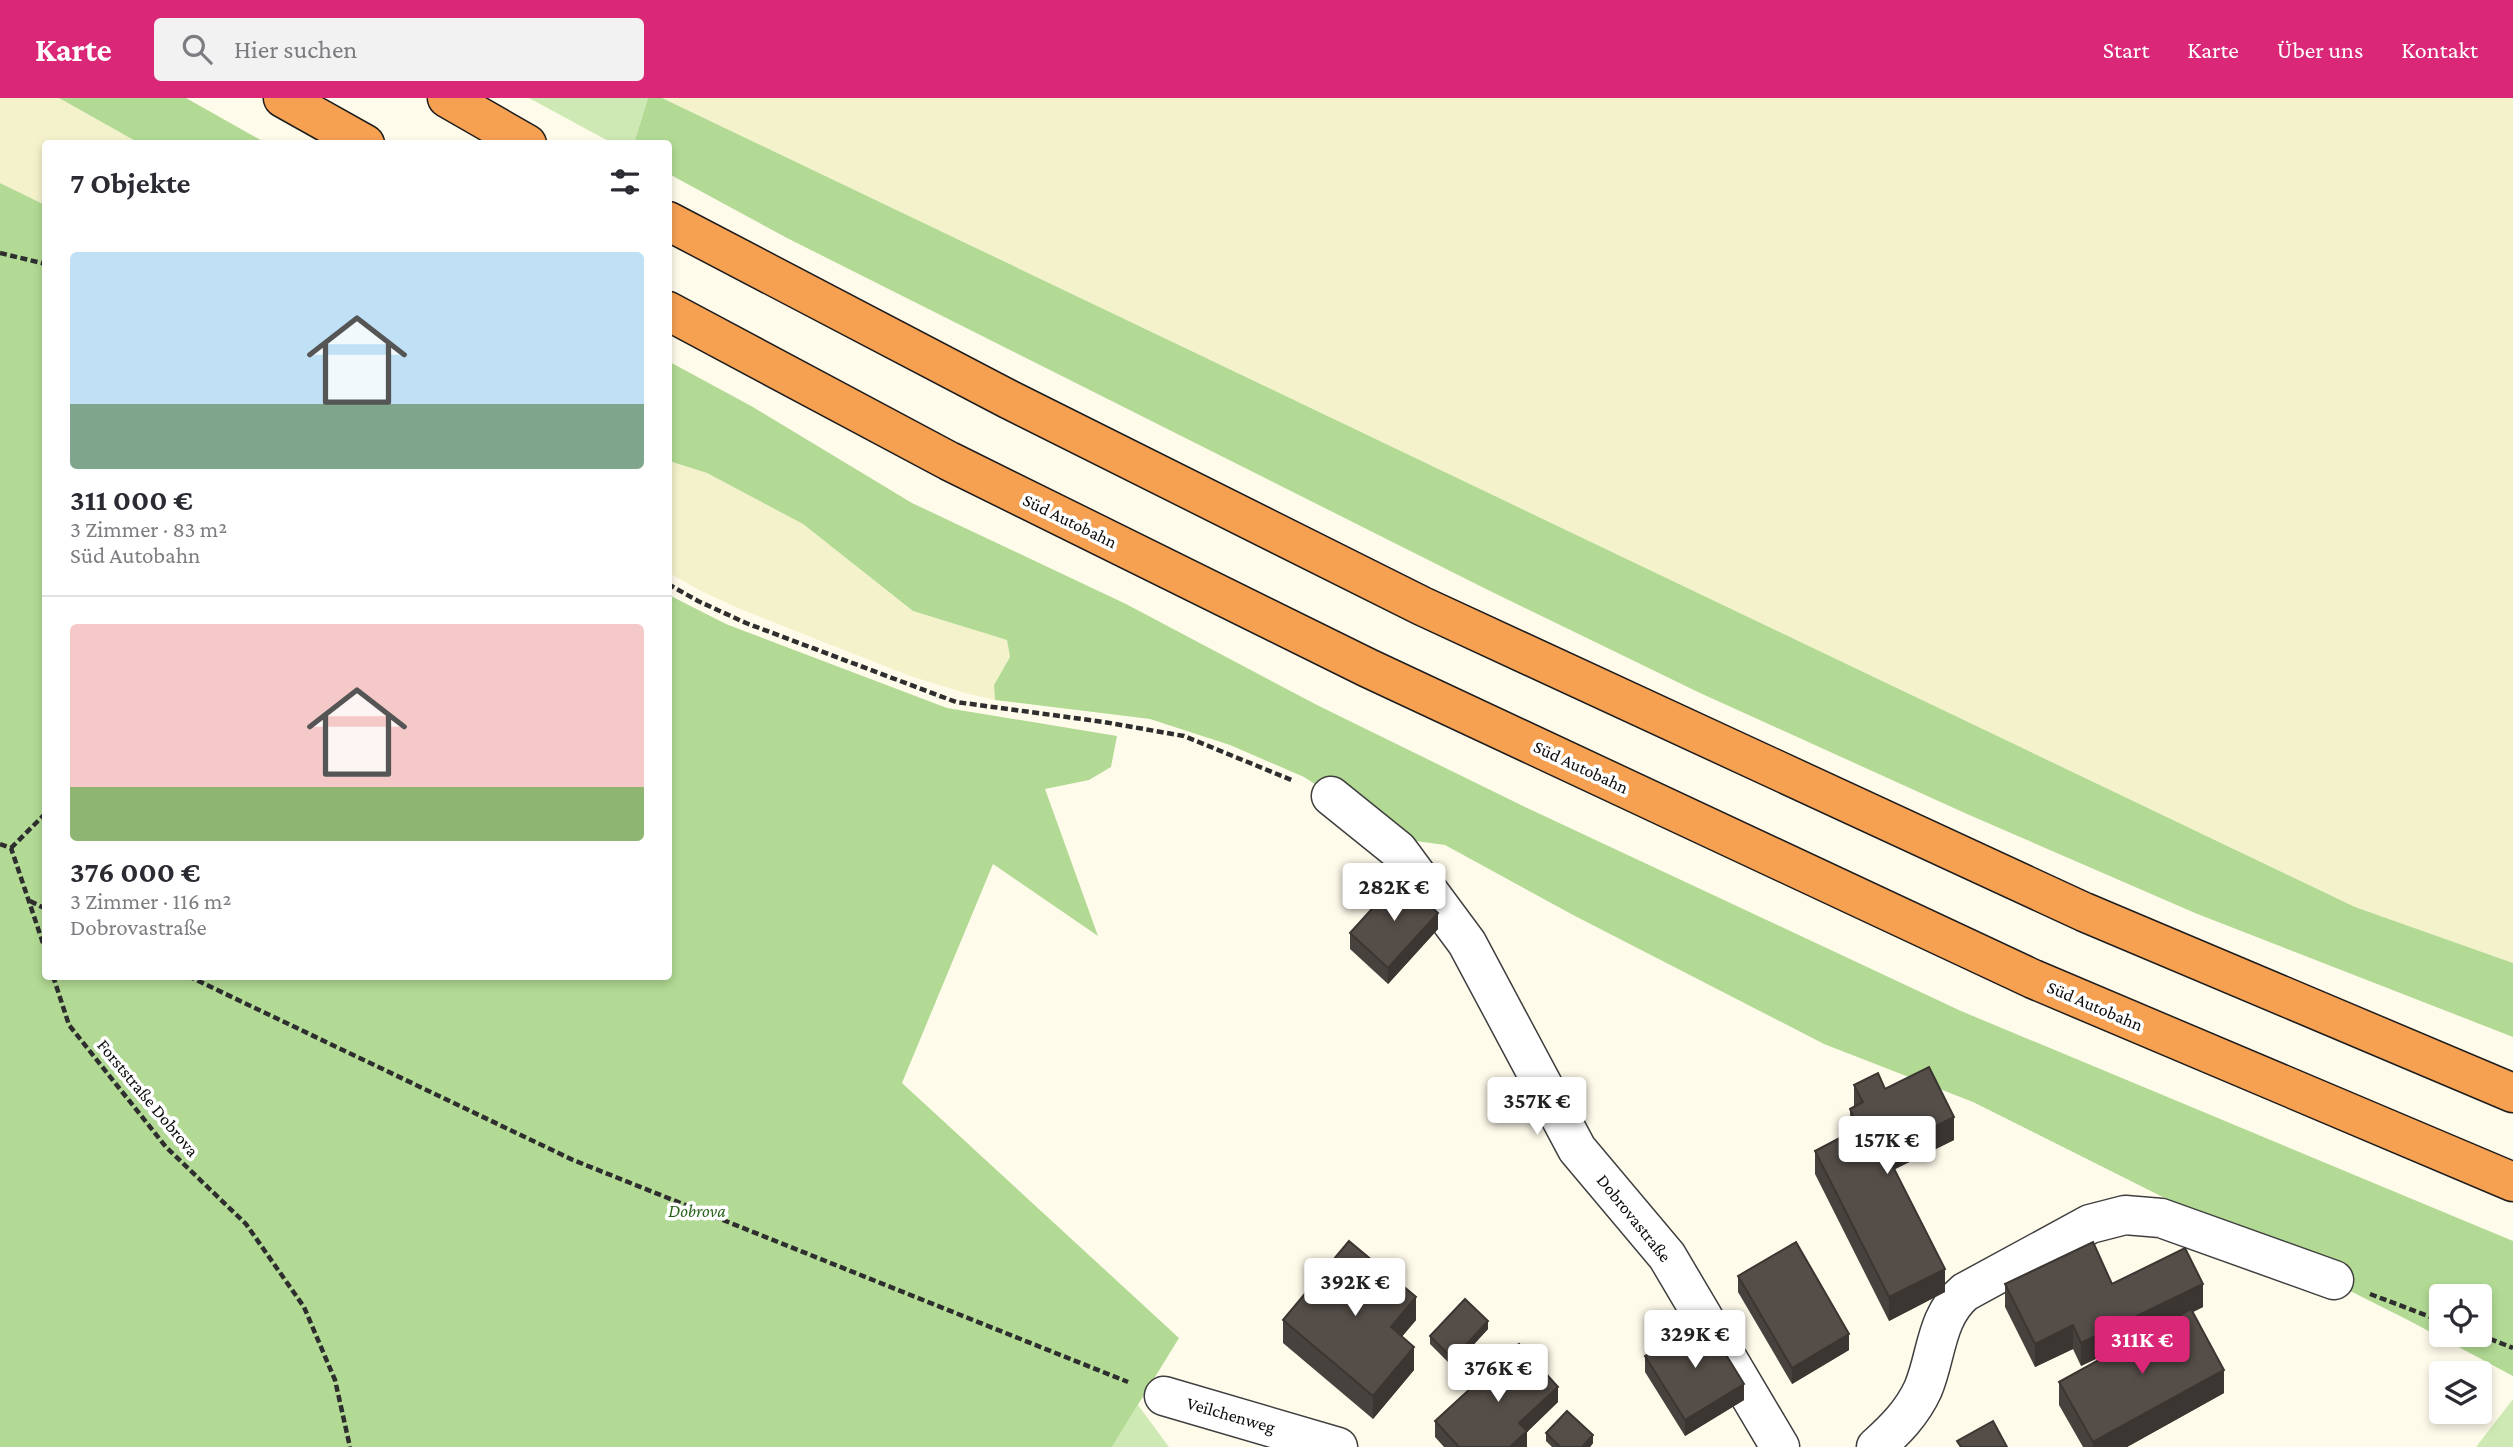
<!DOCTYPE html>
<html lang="de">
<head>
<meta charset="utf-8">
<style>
  :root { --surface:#fff; --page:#f2f2f3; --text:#2b2b33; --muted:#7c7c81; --line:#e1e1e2; --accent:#db2777 }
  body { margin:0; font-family:"Crimson Pro",serif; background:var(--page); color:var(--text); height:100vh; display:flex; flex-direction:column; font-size:26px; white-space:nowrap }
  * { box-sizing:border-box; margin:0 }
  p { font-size:23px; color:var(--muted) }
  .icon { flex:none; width:38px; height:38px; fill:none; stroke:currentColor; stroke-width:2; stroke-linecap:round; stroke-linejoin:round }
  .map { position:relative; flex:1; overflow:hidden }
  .details { position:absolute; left:42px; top:42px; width:630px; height:840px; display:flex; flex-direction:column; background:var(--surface); border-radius:7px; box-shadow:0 4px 10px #0003 }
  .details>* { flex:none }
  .controls { position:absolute; left:2429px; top:1186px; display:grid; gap:14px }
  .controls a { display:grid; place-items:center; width:63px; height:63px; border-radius:7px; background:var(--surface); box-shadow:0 4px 10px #0003; font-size:35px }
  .price { position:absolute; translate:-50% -60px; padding:0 16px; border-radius:7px; background:#fff; color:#222; font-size:23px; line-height:46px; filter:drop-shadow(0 2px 4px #0008) }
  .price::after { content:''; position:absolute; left:50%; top:42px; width:21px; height:16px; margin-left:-10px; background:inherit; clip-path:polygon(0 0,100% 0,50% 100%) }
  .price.active { background:var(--accent); color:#fff }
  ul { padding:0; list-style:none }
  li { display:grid; align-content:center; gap:14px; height:371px; padding:0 28px }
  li+li { border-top:2px solid var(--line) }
  li span { display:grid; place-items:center; height:217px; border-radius:7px; color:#555 }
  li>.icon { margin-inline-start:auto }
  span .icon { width:126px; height:126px; fill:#fffc; stroke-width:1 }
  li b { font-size:30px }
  h2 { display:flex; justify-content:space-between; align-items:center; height:84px; padding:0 28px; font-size:30px }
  header { display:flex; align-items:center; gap:42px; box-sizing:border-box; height:98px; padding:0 35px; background:var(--accent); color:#fff }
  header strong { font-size:33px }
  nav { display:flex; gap:38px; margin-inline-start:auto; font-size:24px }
  .search { width:490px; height:63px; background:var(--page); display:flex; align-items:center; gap:18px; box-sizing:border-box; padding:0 24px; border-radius:7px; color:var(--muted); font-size:26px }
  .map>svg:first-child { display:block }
  .farmland { fill:#f4f2cb }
  .green { fill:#cfe9b5 }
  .forest { fill:#b2da94; fill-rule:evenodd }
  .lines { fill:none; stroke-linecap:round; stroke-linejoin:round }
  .minor-casing { stroke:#3f3f3f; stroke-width:41 }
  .highway-casing { stroke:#1d1d1d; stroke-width:41 }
  .path { stroke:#2e2e2e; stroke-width:4.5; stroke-dasharray:7 3.5; stroke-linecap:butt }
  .minor { stroke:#fff; stroke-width:38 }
  .highway { stroke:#f6a052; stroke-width:38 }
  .wall { fill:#48423e }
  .shaded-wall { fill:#3b3632 }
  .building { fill:#544d48; stroke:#3b3632; stroke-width:2 }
  .labels { text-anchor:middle; stroke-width:7; stroke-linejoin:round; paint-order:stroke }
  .street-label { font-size:18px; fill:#0c0c0c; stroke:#fff }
  .park-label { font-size:18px; font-style:italic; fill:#2a631c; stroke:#fff }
</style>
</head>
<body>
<header>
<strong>Karte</strong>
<div class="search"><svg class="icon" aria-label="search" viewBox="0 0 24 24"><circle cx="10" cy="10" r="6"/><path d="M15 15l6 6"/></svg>Hier suchen</div>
<nav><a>Start</a><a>Karte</a><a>Über uns</a><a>Kontakt</a></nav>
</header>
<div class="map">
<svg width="2513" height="1349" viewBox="0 0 2513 1349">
  <rect width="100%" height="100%" fill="#fffbeb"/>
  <g class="farmland">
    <path d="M0 0H59L139 45 46 46 45 107 0 85Z"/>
    <path d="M662 0H2513V865L2355 809Z"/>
    <path d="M668 363 707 375 803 426 913 513 1007 542 1010 559 994 587 995 602 965 595 910 578 740 511 703 494 669 475Z"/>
  </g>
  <g class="green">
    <path d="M529 0H648L634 45H612Z"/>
    <path d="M2513 1301V1349H2476Z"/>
    <path d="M1138 1307 1169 1349H1112Z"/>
  </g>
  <g class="forest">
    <path d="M59 0H186L266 45H139Z"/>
    <path d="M648 0H662L2355 809 2513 865V939L2195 815 1967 716 1700 595 1490 493 787 140 669 76 668 46 634 45Z"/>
    <path d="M0 85 45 107 46 878H668L669 497 726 526 947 610 1117 638 1111 669 1089 682 1045 691 1098 838 993 766 902 985 1179 1240 1112 1349H0Z"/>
    <path d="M668 263 753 309 912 405 1126 506 1317 607 1523 708 1961 913 2513 1143V1278L2406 1221 1973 1004 1824 946 1575 818 1445 747 1401 741 1304 679 1230 647 1150 621 995 602 994 587 1010 559 1007 542 913 513 803 426 707 375 669 363ZM2441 1199H2480V1237H2441Z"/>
  </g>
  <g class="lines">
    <defs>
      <g id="minor">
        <path d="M1331 698 1398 752 1467 845 1577 1051 1667 1158 1780 1349"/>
        <path d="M1164 1298 1338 1349"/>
        <path d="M1876 1349C1895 1332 1912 1315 1923 1291 1937 1258 1935 1219 1965 1194L2090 1126 2125 1117 2161 1120 2334 1182"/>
      </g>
      <g id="highway">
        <path d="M283 0 365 46"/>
        <path d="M447 0 527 46"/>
        <path d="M668 123 1008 301 1422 508 2084 814 2513 995"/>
        <path d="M668 213 949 363 1368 570 2033 881 2513 1084"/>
      </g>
    </defs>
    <use href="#minor" class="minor-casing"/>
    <use href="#highway" class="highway-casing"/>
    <g class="path">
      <path d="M0 155 46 166"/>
      <path d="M668 486 698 503 746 525 956 604 1104 624 1184 638 1294 683"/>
      <path d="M0 746 11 750 46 854"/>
      <path d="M11 750 46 715"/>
      <path d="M30 803 46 811"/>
      <path d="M53 878 69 927 166 1049 246 1126 304 1209 335 1282 350 1349"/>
      <path d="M188 878 573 1062 1128 1284"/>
      <path d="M2370 1196 2441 1223"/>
      <path d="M2480 1237 2513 1250"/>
    </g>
    <use href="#minor" class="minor"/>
    <use href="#highway" class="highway"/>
  </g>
  <g class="wall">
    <path d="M1438 831 1388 886 1350 851V835Z"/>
    <path d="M1854 987 1885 991 1954 1042 1895 1071 1945 1194 1889 1223 1815 1076V1053L1850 1034V1011L1854 1008Z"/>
    <path d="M1738 1178 1849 1252 1792 1286 1738 1194Z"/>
    <path d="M2005 1186H2112L2203 1209 2193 1214 2224 1295 2127 1349H2083L2059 1307V1284L2138 1241 2081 1268 2073 1251 2035 1269 2005 1209Z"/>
    <path d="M1283 1222H1416L1402 1238 1414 1272 1373 1321 1283 1245Z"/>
    <path d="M1488 1231 1453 1269 1430 1246V1238Z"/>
    <path d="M1645 1258 1744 1302 1685 1338 1645 1274Z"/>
    <path d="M1558 1304 1527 1334V1349H1444L1435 1339V1323Z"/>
    <path d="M1546 1335 1593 1345 1590 1349H1552L1546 1343Z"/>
  </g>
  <g class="shaded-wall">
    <path d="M1438 815V831L1388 886V870Z"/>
    <path d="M1954 1019V1042L1885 1076V1053Z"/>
    <path d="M1945 1171V1194L1889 1223V1199Z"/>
    <path d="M2203 1186V1209L2081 1268V1245Z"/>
    <path d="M1416 1199V1222L1391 1252V1229Z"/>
    <path d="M1488 1223V1231L1453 1269V1261Z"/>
    <path d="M2073 1227V1251L2035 1269V1246Z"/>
    <path d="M1849 1236V1252L1792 1286V1270Z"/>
    <path d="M1414 1249V1272L1373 1321V1298Z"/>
    <path d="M2224 1272V1295L2127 1349H2093V1344Z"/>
    <path d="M1744 1286V1302L1685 1338V1322Z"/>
    <path d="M1558 1289V1304L1527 1334V1349H1510L1519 1325Z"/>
    <path d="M1593 1337V1345L1590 1349H1582Z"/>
  </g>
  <g class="building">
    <path d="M1400 780 1438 815 1388 870 1350 835Z"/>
    <path d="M1929 969 1954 1019 1885 1053 1945 1171 1889 1199 1815 1053 1859 1030 1850 1011 1863 1004 1854 987 1878 975 1885 991Z"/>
    <path d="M1349 1143 1416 1199 1391 1229 1414 1249 1373 1298 1283 1222Z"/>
    <path d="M1796 1144 1849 1236 1792 1270 1738 1178Z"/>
    <path d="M2093 1144 2112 1186 2185 1150 2203 1186 2081 1245 2073 1227 2035 1246 2005 1186Z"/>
    <path d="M1465 1201 1488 1223 1453 1261 1430 1238Z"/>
    <path d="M2191 1211 2224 1272 2093 1344 2059 1284Z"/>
    <path d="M1704 1221 1744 1286 1685 1322 1645 1258Z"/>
    <path d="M1519 1246 1558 1289 1519 1325 1527 1333 1510 1349H1459L1435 1323Z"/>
    <path d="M1567 1313 1593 1337 1582 1349H1560L1546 1335Z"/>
    <path d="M1993 1323 2007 1349H1961L1957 1343Z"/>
  </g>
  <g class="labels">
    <g class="street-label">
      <text transform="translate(1070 423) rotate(26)" y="6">Süd Autobahn</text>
      <text transform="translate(1581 669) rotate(25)" y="6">Süd Autobahn</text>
      <text transform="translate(2095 908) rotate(23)" y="6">Süd Autobahn</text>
      <text transform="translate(148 1000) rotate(50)" y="6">Forststraße Dobrova</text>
      <text transform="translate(1634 1120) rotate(51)" y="6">Dobrovastraße</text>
      <text transform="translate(1231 1317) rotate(16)" y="6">Veilchenweg</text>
    </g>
    <g class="park-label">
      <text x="697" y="1119">Dobrova</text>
    </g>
  </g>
</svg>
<div class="controls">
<a><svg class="icon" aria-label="locate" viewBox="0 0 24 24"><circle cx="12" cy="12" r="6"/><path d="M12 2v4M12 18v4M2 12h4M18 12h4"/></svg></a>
<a><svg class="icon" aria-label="layers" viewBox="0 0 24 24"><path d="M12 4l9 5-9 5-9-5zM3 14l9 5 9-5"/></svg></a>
</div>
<b class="price" style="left:1394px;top:825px">282K €</b>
<b class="price" style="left:1537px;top:1039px">357K €</b>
<b class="price" style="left:1887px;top:1078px">157K €</b>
<b class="price" style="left:1355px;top:1220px">392K €</b>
<b class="price" style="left:1695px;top:1272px">329K €</b>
<b class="price active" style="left:2142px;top:1278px">311K €</b>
<b class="price" style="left:1498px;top:1306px">376K €</b>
<section class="details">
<h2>7 Objekte<svg class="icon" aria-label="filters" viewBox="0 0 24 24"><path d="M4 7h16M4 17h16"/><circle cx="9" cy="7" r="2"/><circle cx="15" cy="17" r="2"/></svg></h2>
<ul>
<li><span style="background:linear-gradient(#bfe0f5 70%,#7fa58c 0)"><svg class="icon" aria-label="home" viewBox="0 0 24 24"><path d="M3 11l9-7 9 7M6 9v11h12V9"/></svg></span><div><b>311 000 €</b><p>3 Zimmer · 83 m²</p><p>Süd Autobahn</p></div></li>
<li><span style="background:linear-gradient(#f6c9c9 75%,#8fb573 0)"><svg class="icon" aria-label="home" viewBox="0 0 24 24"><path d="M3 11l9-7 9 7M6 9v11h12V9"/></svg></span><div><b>376 000 €</b><p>3 Zimmer · 116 m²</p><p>Dobrovastraße</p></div></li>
</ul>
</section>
</div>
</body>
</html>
